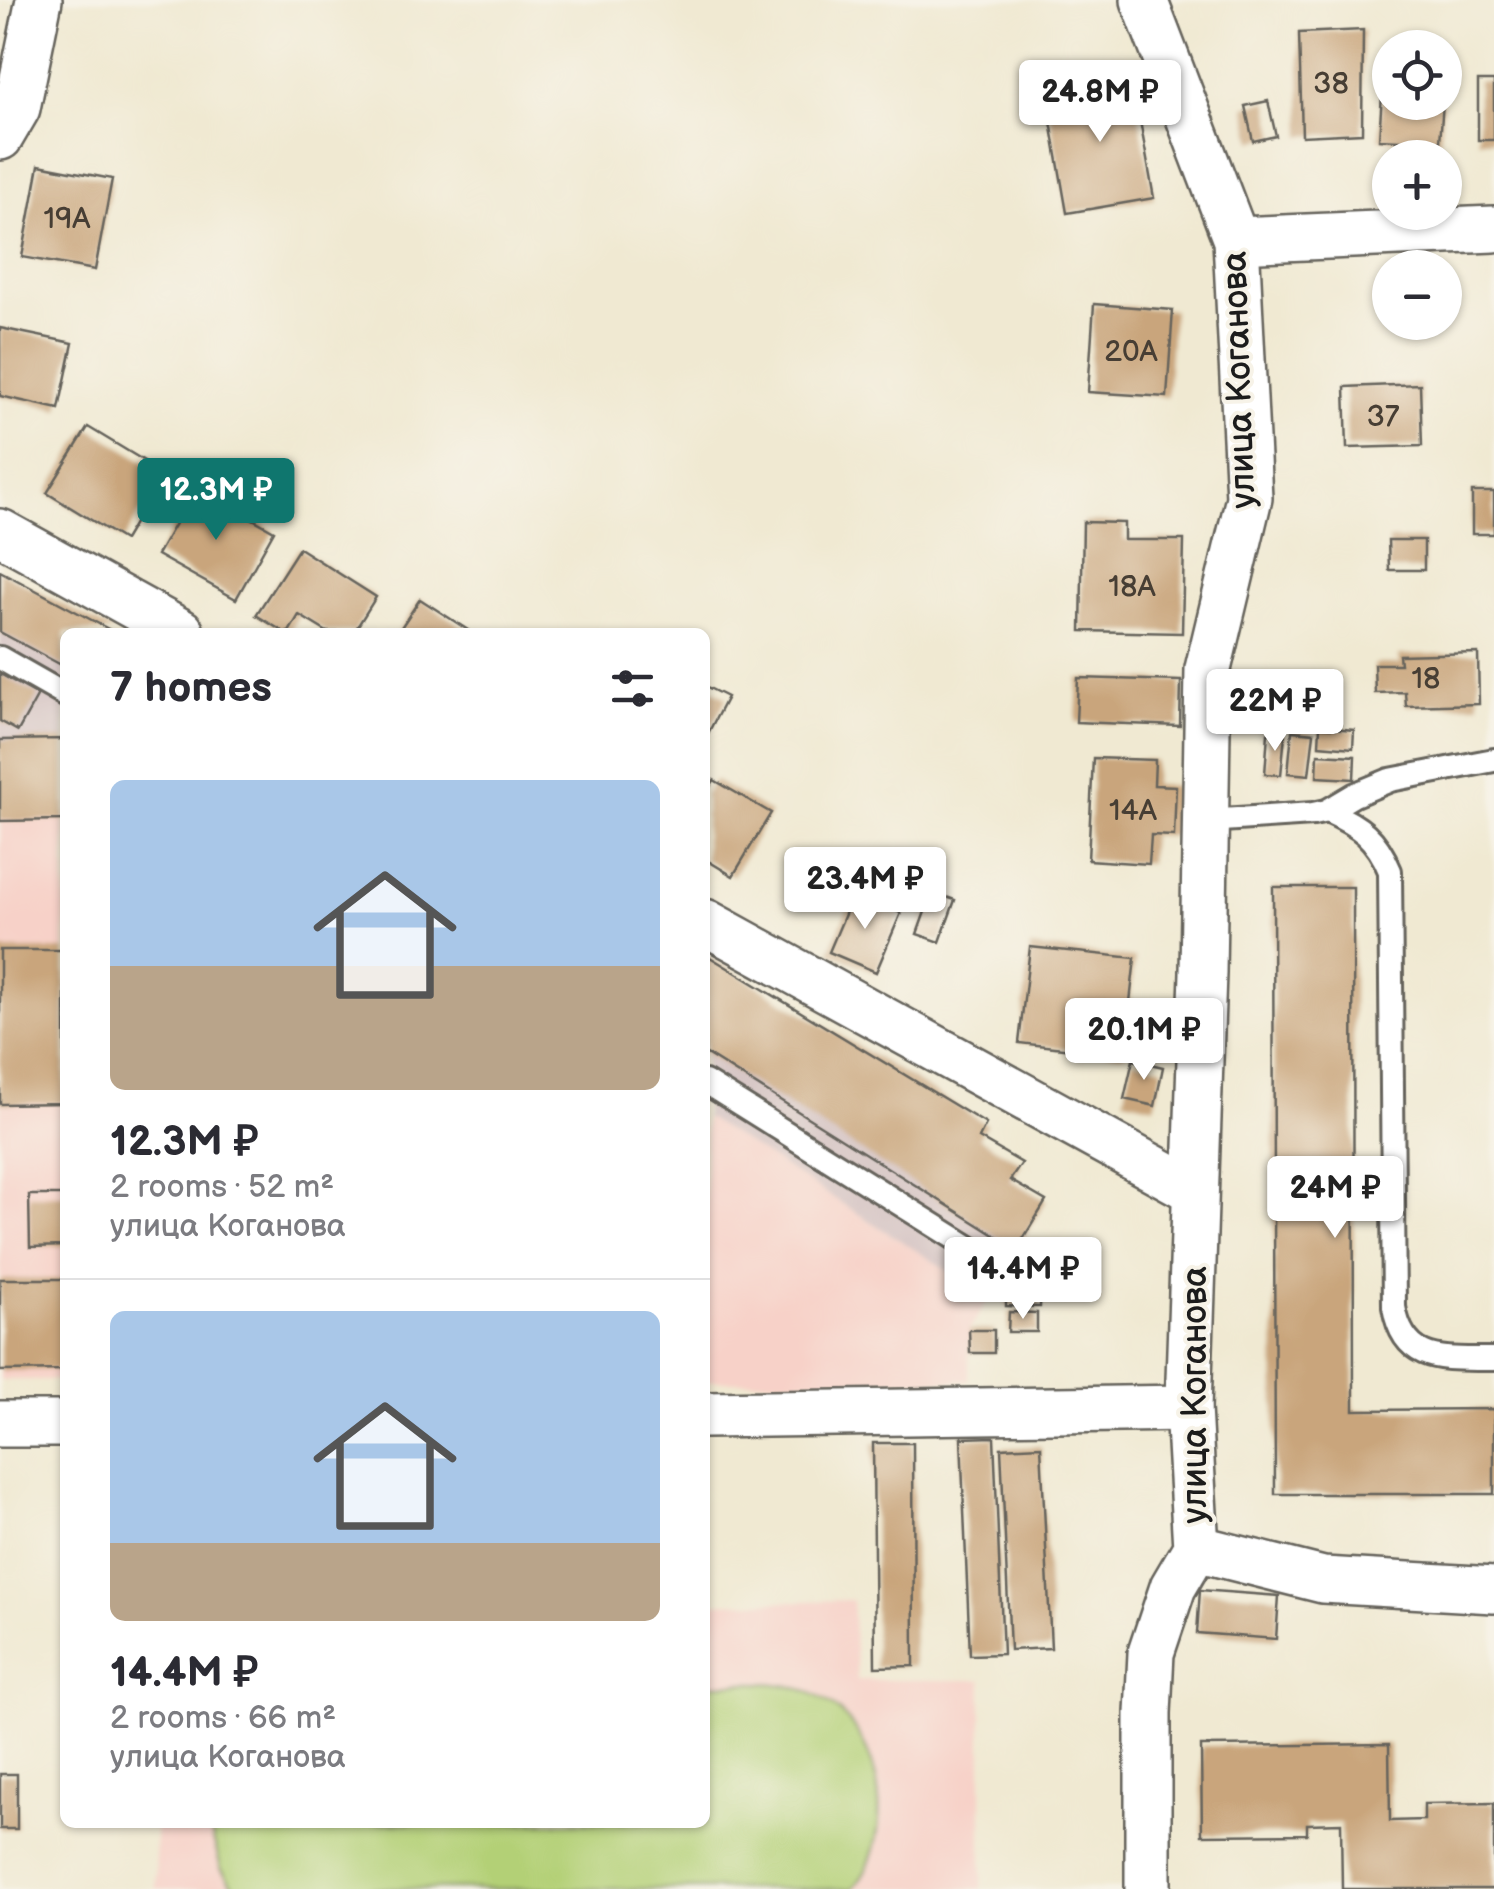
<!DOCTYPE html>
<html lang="en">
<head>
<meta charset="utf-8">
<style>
  :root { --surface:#fff; --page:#f2f2f3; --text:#2b2b33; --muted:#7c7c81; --line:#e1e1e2; --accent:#0f766e }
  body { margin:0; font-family:"Balsamiq Sans",sans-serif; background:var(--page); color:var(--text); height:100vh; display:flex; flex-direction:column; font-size:38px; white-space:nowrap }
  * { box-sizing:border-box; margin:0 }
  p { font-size:32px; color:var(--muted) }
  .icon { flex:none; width:55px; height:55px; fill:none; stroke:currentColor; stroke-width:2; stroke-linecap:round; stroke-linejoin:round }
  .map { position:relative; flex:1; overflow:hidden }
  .drawer { position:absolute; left:60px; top:628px; width:650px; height:1200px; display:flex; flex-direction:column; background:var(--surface); border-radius:15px; box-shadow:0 2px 8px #0004 }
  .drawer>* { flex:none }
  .tools { position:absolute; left:1372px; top:30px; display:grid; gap:20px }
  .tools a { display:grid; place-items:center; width:90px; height:90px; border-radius:50%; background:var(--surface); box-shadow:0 2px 8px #0004; font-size:50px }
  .price { position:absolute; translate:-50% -85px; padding:0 22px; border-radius:10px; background:#fff; color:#222; font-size:32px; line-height:65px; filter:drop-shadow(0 2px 5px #0008) }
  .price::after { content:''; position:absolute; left:50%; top:60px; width:30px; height:22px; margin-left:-15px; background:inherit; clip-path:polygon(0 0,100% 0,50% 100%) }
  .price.current { background:var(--accent); color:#fff }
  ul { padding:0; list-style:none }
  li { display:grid; align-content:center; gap:20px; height:530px; padding:0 50px }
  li+li { border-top:2px solid var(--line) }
  li span { display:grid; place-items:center; height:310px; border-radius:15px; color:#555 }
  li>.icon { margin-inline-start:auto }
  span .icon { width:180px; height:180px; fill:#fffc; stroke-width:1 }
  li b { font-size:42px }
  h2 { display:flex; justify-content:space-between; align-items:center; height:120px; padding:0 50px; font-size:42px }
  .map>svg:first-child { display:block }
  .built { fill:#f7d1c8 }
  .industrial { fill:#d2bfc0 }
  .green { fill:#b3d076; stroke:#687649; stroke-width:2.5 }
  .building { fill:#c9a57b }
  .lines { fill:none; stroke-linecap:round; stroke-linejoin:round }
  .lane-casing { stroke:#66645c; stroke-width:28 }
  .street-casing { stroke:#66645c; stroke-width:50 }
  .lane { stroke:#fff; stroke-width:22 }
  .street { stroke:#fff; stroke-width:45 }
  .labels { text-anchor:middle; stroke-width:8; stroke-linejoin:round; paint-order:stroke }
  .number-label { font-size:30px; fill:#473e34 }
  .street-label { font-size:35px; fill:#1c1c1c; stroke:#f7f3e8 }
</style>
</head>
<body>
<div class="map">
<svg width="1494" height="1889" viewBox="0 0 1494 1889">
  <rect width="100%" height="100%" fill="#f7f3e8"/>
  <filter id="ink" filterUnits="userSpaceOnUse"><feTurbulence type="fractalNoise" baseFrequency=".01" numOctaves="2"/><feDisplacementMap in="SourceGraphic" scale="20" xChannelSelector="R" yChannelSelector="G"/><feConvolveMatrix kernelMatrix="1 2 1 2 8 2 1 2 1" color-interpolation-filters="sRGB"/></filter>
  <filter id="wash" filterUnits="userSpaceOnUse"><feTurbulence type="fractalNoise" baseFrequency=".0048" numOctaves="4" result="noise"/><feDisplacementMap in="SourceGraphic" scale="40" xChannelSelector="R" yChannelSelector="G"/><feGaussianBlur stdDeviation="2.25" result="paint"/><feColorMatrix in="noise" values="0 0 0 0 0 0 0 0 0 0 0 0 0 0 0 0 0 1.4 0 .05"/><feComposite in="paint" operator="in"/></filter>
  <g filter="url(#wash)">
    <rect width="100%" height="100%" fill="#f0e9d2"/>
    <g class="built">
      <path d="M65 820V1380H0V821Z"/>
      <path d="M705 1117 990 1297 969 1330V1381H705Z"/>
      <path d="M852 1600 857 1680H982V1889H156L155 1823 705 1822V1603Z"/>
    </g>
    <g class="industrial">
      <path d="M0 571 114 632H65V820L0 821Z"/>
      <path d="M705 954 986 1124 979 1138 1022 1163 1011 1180 1046 1201 990 1297 705 1117Z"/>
    </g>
    <path class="green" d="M705 1684C740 1684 781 1678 813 1694 870 1721 890 1792 874 1849 870 1863 863 1879 852 1889H235L221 1868 209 1823 705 1822Z"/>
    <g id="blocks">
      <g class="building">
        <path d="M1363 30 1362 133 1302 136 1299 33Z"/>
        <path d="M1132 77 1154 198 1067 213 1046 93Z"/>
        <path d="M1383 79 1390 80V102H1443L1440 142 1379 139Z"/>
        <rect x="1478" y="81" width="16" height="59"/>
        <path d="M1268 101 1276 136 1253 141 1245 106Z"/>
        <path d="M39 165 112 179 95 270 22 257Z"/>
        <path d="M1094 304 1173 310 1167 397 1088 392Z"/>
        <path d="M0 328 73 343 59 409 0 396Z"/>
        <path d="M1420 384 1422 446 1347 448 1345 387Z"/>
        <path d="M88 427 164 473 124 540 47 493Z"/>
        <path d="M196 487 274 531 236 599 157 555Z"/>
        <rect x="1472" y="492" width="22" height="42"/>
        <path d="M1083 522 1124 523V540H1184L1182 633 1081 631Z"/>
        <path d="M1388 540H1424V570H1389Z"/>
        <path d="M299 548 376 597 354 632H327L299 615 289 632H284L256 615Z"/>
        <path d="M0 571 114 632H65V667L0 632Z"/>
        <path d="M420 599 471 632H398Z"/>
        <path d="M1478 653 1479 704 1406 706 1405 692 1375 693 1374 664H1400L1399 655Z"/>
        <path d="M0 674 38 695 18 731 0 721Z"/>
        <path d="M1078 678 1181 681 1180 726 1076 722Z"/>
        <path d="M705 686 727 697 705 739Z"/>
        <path d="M1320 727 1354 730 1353 748 1319 745Z"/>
        <path d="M1292 731 1314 733 1309 775 1288 773Z"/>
        <path d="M1268 733 1285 735 1281 775 1265 774Z"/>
        <path d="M65 739V820L0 821V740Z"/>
        <path d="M1318 754 1355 756 1354 779 1317 777Z"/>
        <path d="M1093 758 1155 760 1154 785 1176 786 1174 836 1151 835 1149 864 1088 860Z"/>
        <path d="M714 780 771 813 733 876 705 859V795Z"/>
        <path d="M1273 887H1353L1354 1410 1494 1409V1494H1275Z"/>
        <path d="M932 892 955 900 940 942 917 934Z"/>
        <path d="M854 893 901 913 876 972 829 952Z"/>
        <path d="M1030 947 1135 958 1124 1055 1019 1043Z"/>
        <path d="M0 950H65V1103L0 1104Z"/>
        <path d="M705 954 986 1124 979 1138 1022 1163 1010 1180 1046 1201 1017 1249 705 1053Z"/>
        <path d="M1133 1060 1163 1067 1155 1106 1124 1099Z"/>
        <path d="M29 1195H65V1246L30 1247Z"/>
        <path d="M0 1279H65V1370L0 1371Z"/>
        <path d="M1006 1281 1041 1282 1040 1307 1006 1306Z"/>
        <path d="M1009 1312 1037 1313V1332H1008Z"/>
        <path d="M969 1330H994V1353H970Z"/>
        <path d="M994 1437 1003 1654 970 1655 961 1438Z"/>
        <path d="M873 1443H913L914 1666 875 1667Z"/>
        <path d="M1041 1446 1051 1648 1010 1650 1001 1448Z"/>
        <path d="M1200 1590 1279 1596 1276 1639 1197 1633Z"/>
        <path d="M1389 1744 1390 1821 1424 1820V1804L1494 1803V1889H1342L1341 1823 1307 1824V1834L1202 1835 1201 1746Z"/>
        <rect x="0" y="1774" width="17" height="55"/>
      </g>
    </g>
  </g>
  <g filter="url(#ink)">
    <use href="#blocks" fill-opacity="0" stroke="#66645c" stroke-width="2.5"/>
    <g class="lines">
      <defs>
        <g id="lane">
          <path d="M0 658 65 695"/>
          <path d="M1327 811C1360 826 1376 837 1390 871L1394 1307C1404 1366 1446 1358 1494 1359"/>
          <path d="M1206 821 1313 814 1327 811 1354 795 1390 780 1494 760"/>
          <path d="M705 1082 985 1257"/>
        </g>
        <g id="street">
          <path d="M1144 0 1236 240 1249 498 1208 669 1203 973 1188 1408 1196 1548 1173 1587 1151 1653 1148 1713V1889"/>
          <path d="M0 137 17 108 39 0"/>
          <path d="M1236 240 1494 229"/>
          <path d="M0 532 181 632"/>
          <path d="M705 922 1195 1191"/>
          <path d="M705 1415 1188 1408"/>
          <path d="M0 1424H65"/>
          <path d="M1196 1548 1323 1580 1494 1590"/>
        </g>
      </defs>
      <use href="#lane" class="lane-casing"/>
      <use href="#street" class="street-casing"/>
      <use href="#lane" class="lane"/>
      <use href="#street" class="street"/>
    </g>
  </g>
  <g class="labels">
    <g class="number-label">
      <text x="1331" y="93">38</text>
      <text x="67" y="228">19А</text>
      <text x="1131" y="361">20А</text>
      <text x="1383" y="426">37</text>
      <text x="1132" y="596">18А</text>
      <text x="1426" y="688">18</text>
      <text x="1133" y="820">14А</text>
    </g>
    <g class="street-label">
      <text transform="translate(1238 380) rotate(-92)" y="12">улица Коганова</text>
      <text transform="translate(1194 1395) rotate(-90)" y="12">улица Коганова</text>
    </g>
  </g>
</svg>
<div class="tools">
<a><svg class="icon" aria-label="locate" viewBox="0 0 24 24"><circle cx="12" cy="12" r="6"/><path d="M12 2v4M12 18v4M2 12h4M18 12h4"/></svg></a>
<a>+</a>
<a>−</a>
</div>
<b class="price" style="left:1100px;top:145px">24.8M ₽</b>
<b class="price current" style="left:216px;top:543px">12.3M ₽</b>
<b class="price" style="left:1275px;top:754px">22M ₽</b>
<b class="price" style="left:865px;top:932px">23.4M ₽</b>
<b class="price" style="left:1144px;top:1083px">20.1M ₽</b>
<b class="price" style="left:1335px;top:1241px">24M ₽</b>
<b class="price" style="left:1023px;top:1322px">14.4M ₽</b>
<section class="drawer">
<h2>7 homes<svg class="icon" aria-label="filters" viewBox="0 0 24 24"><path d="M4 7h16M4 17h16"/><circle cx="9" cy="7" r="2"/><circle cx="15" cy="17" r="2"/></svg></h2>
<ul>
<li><span style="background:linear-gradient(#a9c7e8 60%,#b9a48a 0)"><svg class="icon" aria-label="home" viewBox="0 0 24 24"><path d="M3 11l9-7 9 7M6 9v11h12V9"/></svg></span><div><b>12.3M ₽</b><p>2 rooms · 52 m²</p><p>улица Коганова</p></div></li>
<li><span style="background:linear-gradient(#a9c7e8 75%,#b9a48a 0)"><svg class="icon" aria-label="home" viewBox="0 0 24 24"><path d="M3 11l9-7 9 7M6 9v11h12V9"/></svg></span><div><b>14.4M ₽</b><p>2 rooms · 66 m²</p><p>улица Коганова</p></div></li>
</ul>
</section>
</div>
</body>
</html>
